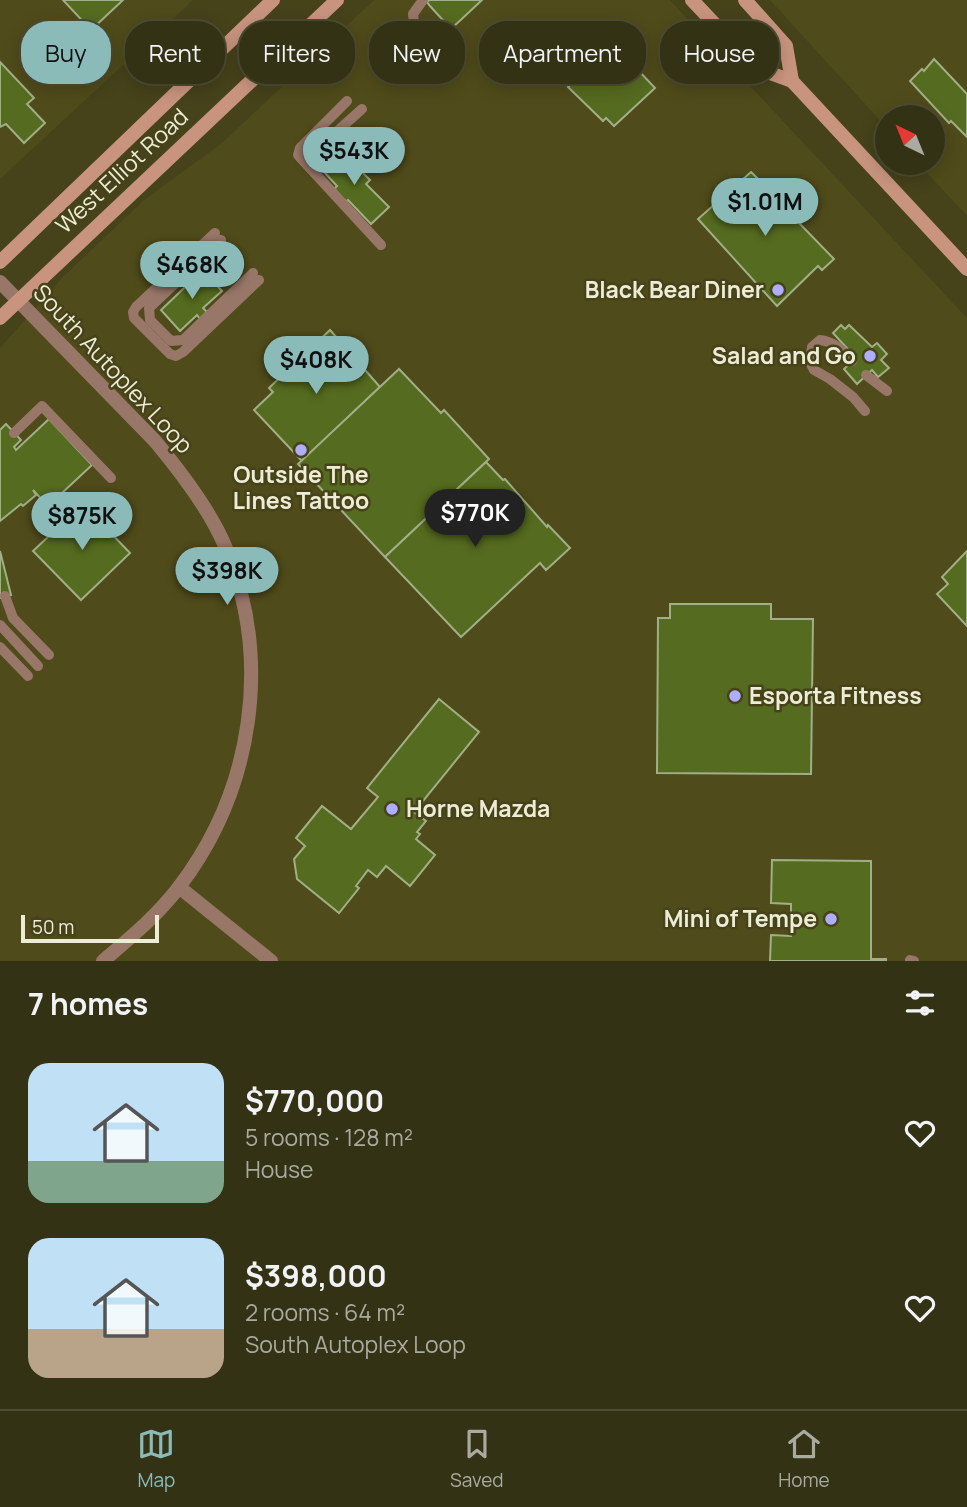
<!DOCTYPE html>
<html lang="en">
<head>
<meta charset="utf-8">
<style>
  :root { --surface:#343214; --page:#3c3a1d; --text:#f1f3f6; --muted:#a9aaa0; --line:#4e4d34; --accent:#8bbbb9 }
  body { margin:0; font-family:Manrope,sans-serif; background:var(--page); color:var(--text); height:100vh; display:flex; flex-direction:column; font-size:26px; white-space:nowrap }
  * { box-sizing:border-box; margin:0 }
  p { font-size:23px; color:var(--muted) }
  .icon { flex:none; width:38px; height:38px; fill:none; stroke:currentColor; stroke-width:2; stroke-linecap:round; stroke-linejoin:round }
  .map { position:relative; height:961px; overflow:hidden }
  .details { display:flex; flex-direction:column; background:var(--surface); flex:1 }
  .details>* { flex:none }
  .hud { position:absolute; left:21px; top:21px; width:926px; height:63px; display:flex; gap:14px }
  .needle { width:46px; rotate:317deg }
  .fabs { position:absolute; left:875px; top:105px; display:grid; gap:14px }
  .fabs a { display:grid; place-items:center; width:70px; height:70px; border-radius:50%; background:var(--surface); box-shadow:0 4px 18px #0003,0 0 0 2px var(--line); font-size:35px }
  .scale { position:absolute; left:21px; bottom:18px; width:138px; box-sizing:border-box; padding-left:7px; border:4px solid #edecd5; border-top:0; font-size:19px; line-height:24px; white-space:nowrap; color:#edecd5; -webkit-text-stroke:5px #46421a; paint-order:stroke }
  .price { position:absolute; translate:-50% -60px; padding:0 16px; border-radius:24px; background:var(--accent); color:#111; font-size:23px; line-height:46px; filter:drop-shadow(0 2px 4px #0008) }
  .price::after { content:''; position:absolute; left:50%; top:42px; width:21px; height:16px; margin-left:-10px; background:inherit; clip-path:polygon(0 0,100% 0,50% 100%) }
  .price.selected { background:#222; color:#fff }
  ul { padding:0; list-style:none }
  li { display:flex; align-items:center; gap:21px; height:175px; padding:0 28px }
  li span { display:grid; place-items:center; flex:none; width:196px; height:140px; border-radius:21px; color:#555 }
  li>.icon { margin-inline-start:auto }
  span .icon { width:84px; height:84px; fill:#fffc; stroke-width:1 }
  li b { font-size:30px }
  h2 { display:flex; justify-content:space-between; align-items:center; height:84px; padding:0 28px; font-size:30px }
  .chip { padding:0 24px; border-radius:28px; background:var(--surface); box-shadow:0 4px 18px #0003,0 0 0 2px var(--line); font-size:24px; line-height:63px }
  .chip.selected { background:var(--accent); color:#111 }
  .tab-bar { display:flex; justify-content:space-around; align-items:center; height:98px; border-top:2px solid var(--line); background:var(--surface); font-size:19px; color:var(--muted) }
  .tab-bar a { display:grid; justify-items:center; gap:4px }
  .tab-bar .selected { color:var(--accent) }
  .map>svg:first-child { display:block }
  .built { fill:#504b1a }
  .building { fill:#556b1f; stroke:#a1af87; stroke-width:2 }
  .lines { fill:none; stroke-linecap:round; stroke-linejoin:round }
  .service { stroke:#987769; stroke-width:10 }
  .minor { stroke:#987769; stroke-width:14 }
  .secondary { stroke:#c8947e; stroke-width:14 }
  .poi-dot { fill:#afaefa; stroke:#46421a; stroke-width:2.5 }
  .labels { text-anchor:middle; stroke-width:5; stroke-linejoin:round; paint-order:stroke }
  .street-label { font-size:23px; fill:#edecd5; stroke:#46421a }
  .poi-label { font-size:23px; font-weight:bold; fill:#edecd5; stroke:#46421a; text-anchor:end }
</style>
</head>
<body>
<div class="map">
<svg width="967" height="961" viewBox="0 0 967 961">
  <rect width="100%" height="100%" fill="#46421a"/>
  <g class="built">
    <path d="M0 0H193L0 179Z"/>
    <path d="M374 0H670L967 318V961H0V348L64 276 144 200 222 143Z"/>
    <path d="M770 0H967V216L918 163H933V117H887V128Z"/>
  </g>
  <g class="building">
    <path d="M63 0H123L91 30Z"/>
    <path d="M429 0H482L451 29 430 6 427 2Z"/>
    <path d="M619 50 655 88 614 126 606 118 603 121 568 87 607 54 611 58Z"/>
    <path d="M934 59 967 94V137L951 121 949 123 910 81 922 69 924 71Z"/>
    <path d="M0 62 34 98 27 104 45 123 24 143 6 124 0 127Z"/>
    <path d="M338 151 340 154 342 152 370 180 366 184 389 207 371 224 348 200 346 202 334 189 337 186 323 171 325 168 323 166Z"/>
    <path d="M751 172 802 222 800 224 834 259 822 270 818 266 777 306 698 219Z"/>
    <path d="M203 270 222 291 203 308 207 312 200 319 197 315 180 331 161 310Z"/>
    <path d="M841 325 845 329 849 325 872 347 877 343 887 354 881 360 889 368 878 377 872 370 857 384 844 369 856 358 833 333Z"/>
    <path d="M330 330 380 387 302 461 254 410 273 392 269 388Z"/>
    <path d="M399 369 441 413 444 410 489 459 385 557 298 464Z"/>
    <path d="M49 419 92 465 48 506 33 490 36 495 23 506 21 504 0 521V430L6 424 21 440 14 447 16 450Z"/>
    <path d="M486 462 503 480 505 479 547 527 548 525 570 548 546 570 540 563 461 637 385 557Z"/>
    <path d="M83 504 130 553 81 600 33 551Z"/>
    <path d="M0 551 11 595 0 598Z"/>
    <path d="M967 551V626L937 594 948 584 942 577Z"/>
    <path d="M670 604H771V619H813L811 774 657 773 658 618H670Z"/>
    <path d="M439 699 479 732 414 812 426 821 417 832 420 834 416 839 435 855 410 886 386 866 377 877 368 870 356 886 359 888 339 913 297 879 294 859 305 846 296 838 322 806 351 829 378 797 367 788Z"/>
    <path d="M772 860 871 861V959H886V961H770L771 935 791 936V904L771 903Z"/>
  </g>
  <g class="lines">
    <g class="service">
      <path d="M416 37 413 14 423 0"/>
      <path d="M362 109 314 152 309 167 381 245"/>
      <path d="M309 167 298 155 300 148 347 101"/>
      <path d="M215 233 136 307 133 312 134 318 170 354 176 356 183 352 259 280"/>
      <path d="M221 240 149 308 150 320 171 341 183 340 253 273"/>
      <path d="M852 361C842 350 835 342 820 340L812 347 810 362 814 370 830 379 853 397 865 411"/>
      <path d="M866 375 887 391"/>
      <path d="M14 433 42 406 111 478"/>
      <path d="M5 596 13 618 49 655"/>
      <path d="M0 625 38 666"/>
      <path d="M0 647 28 676"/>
      <path d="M910 960 914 961"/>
    </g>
    <g class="minor">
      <path d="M0 282 155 441C180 471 210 510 225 546 273 659 253 790 179 887 157 916 130 938 103 961"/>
      <path d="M179 887 271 961"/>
    </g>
    <g class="secondary">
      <path d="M692 0 756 68 792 81 967 269"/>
      <path d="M745 0 786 46 792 81"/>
      <path d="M0 262 273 0"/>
      <path d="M0 318 337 0"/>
    </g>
  </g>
  <g class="poi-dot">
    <circle cx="778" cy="290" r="7"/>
    <circle cx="870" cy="356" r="7"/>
    <circle cx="301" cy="450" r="7"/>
    <circle cx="735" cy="696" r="7"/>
    <circle cx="392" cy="809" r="7"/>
    <circle cx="831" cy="919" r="7"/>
  </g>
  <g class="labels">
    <g class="street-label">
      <text transform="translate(122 171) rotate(-43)" y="8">West Elliot Road</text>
      <text transform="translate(113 369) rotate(47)" y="8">South Autoplex Loop</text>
    </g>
    <g class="poi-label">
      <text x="764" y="298">Black Bear Diner</text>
      <text x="856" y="364">Salad and Go</text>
      <text x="301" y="483" text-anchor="middle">Outside The<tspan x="301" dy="26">Lines Tattoo</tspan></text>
      <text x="749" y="704" text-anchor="start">Esporta Fitness</text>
      <text x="406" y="817" text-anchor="start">Horne Mazda</text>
      <text x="817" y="927">Mini of Tempe</text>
    </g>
  </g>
</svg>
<div class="fabs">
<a><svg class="needle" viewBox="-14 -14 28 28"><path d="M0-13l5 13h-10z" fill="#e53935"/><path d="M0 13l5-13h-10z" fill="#a9aaa0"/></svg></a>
</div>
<div class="scale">50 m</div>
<b class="price" style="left:354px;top:187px">$543K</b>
<b class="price" style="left:765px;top:238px">$1.01M</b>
<b class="price" style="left:192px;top:301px">$468K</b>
<b class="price" style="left:316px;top:396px">$408K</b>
<b class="price selected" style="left:475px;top:549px">$770K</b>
<b class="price" style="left:82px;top:552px">$875K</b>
<b class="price" style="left:227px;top:607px">$398K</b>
<div class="hud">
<a class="chip selected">Buy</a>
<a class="chip">Rent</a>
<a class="chip">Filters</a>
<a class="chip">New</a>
<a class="chip">Apartment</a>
<a class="chip">House</a>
</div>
</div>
<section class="details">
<h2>7 homes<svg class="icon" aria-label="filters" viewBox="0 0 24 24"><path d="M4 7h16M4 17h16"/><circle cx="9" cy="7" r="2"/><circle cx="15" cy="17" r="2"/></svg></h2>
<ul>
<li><span style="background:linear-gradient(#bfe0f5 70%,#7fa58c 0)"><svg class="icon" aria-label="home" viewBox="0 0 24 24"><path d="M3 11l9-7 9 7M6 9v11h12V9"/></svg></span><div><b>$770,000</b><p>5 rooms · 128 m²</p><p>House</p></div><svg class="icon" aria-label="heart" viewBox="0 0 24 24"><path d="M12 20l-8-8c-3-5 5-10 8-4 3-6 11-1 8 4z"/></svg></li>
<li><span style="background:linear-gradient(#bfe0f5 65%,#b9a48a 0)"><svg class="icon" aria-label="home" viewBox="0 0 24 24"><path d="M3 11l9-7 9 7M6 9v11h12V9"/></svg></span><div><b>$398,000</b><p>2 rooms · 64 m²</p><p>South Autoplex Loop</p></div><svg class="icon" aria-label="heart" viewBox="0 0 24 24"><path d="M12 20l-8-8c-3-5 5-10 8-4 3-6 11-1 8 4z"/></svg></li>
</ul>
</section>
<nav class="tab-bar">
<a class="selected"><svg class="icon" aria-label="map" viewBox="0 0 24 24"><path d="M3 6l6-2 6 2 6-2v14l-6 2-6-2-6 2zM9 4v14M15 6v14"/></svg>Map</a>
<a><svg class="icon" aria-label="saved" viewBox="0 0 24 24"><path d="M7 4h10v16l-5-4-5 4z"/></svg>Saved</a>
<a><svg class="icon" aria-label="home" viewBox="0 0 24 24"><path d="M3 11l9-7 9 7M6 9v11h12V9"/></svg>Home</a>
</nav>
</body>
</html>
